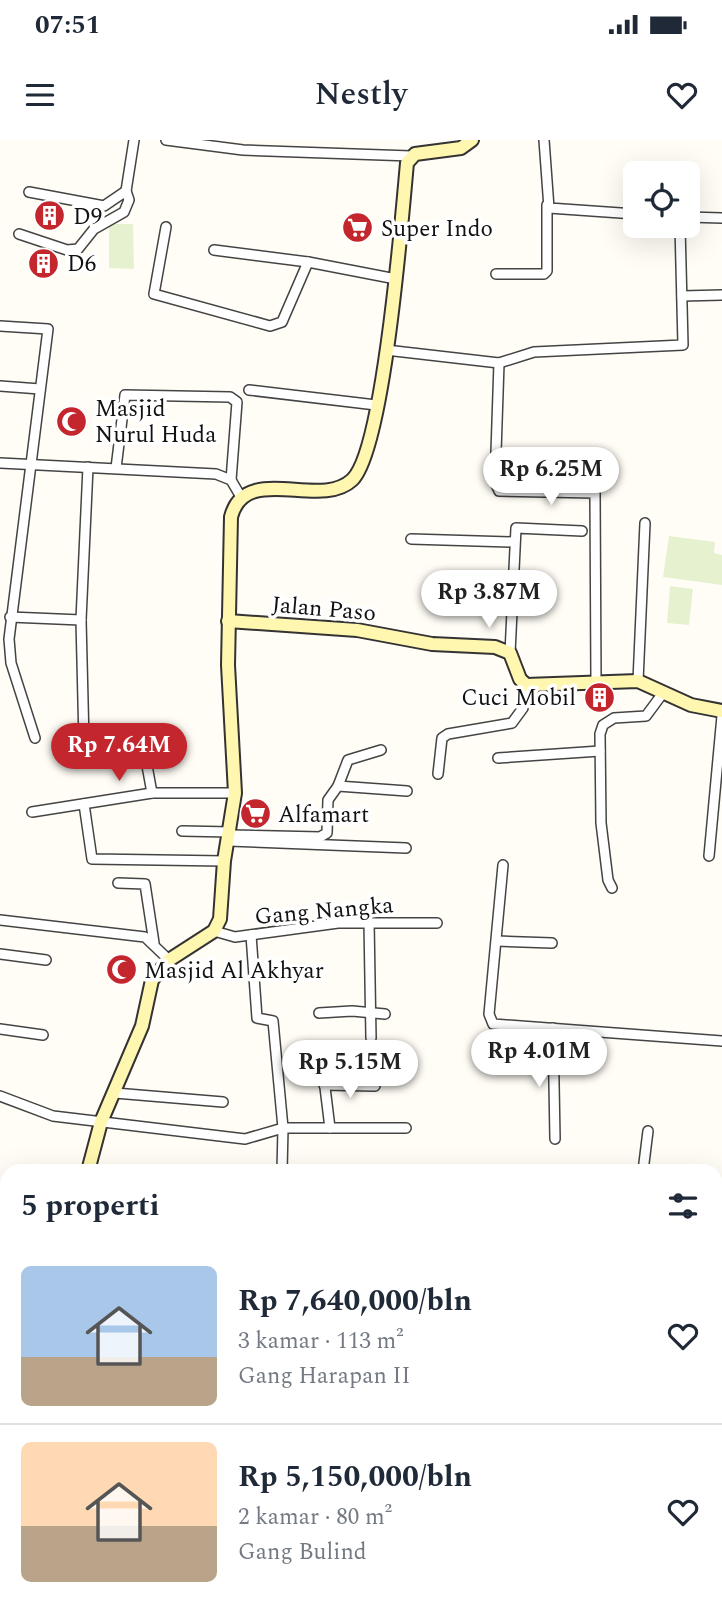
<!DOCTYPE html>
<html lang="id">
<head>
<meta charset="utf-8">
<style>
  :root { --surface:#fff; --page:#f2f2f3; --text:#1f2937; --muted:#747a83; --line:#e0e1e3; --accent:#c4262e }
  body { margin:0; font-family:Spectral,serif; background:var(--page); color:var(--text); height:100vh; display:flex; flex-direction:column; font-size:26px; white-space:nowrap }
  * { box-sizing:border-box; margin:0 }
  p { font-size:23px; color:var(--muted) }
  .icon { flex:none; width:38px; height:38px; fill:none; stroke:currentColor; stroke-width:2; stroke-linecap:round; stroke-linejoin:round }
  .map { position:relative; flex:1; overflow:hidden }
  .drawer { position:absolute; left:0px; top:1024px; width:723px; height:450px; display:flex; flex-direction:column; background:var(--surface); border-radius:21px 21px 0 0; box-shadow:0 7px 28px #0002 }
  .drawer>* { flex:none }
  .buttons { position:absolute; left:623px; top:21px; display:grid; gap:14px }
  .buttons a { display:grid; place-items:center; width:77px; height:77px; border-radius:10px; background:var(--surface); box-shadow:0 7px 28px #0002; font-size:35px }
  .price { position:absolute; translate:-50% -60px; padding:0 16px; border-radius:24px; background:#fff; color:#222; font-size:23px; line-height:46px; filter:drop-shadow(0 2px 4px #0008) }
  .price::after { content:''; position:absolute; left:50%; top:42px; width:21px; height:16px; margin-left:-10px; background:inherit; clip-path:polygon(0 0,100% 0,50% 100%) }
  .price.on { background:var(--accent); color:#fff }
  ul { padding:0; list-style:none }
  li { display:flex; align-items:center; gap:21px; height:175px; padding:0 21px }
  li+li { border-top:2px solid var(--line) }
  li span { display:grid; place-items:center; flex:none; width:196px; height:140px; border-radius:10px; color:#555 }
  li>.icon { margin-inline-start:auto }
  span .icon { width:84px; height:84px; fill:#fffc; stroke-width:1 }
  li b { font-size:30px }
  h2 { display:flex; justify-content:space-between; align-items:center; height:84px; padding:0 21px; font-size:30px }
  .status { display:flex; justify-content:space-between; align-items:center; height:49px; padding:0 35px; background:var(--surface); direction:ltr }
  .status svg { height:19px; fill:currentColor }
  header { display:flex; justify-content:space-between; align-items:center; height:91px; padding:0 21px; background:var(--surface); font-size:32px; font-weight:600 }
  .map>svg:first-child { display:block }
  .pitch { fill:#e6f2cf }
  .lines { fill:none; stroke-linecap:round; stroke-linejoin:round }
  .minor-casing { stroke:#444; stroke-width:12 }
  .secondary-casing { stroke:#333; stroke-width:16 }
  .minor { stroke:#fff; stroke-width:9 }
  .secondary { stroke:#fff6b0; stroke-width:12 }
  .labels { text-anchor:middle; stroke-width:7; stroke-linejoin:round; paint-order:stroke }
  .poi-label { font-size:23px; fill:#111; stroke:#fff; text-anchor:start }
  .street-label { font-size:23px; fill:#111; stroke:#fff }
</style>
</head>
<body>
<div class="status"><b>07:51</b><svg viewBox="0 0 49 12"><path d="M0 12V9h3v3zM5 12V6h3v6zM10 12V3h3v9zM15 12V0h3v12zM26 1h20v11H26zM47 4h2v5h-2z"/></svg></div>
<header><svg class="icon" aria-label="menu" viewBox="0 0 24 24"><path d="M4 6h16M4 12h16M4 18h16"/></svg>Nestly<svg class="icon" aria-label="heart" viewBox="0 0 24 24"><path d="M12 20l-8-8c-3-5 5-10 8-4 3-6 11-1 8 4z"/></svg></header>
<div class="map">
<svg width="722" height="1472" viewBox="0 0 722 1472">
  <rect width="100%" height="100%" fill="#fffdf5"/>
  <g class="pitch">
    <path d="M109 84H133L134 129 109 128Z"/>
    <path d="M669 396 715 402 714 413 722 415V445L663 437Z"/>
    <path d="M670 446 693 449 689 485 667 483Z"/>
  </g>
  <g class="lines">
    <defs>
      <g id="minor">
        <path d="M166 0 243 10 411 16"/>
        <path d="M544 0 549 68 635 74"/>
        <path d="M29 52 104 66 126 51"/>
        <path d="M688 77 722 78"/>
        <path d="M166 87 154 154 270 186 282 182 308 122"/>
        <path d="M19 94 67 110 78 109 94 89 124 72 129 60 126 51 134 0"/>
        <path d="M214 110 308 122 396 139"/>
        <path d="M496 134H544L547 131V65"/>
        <path d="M682 156 722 155"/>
        <path d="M0 186 48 189 9 499 11 523 35 598"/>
        <path d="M386 210 499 223 534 212 683 205 680 86"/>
        <path d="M499 223 495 342 499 351 595 353 596 541"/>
        <path d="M0 246 40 249"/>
        <path d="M249 250 376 265"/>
        <path d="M0 323 216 334 231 340 241 357"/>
        <path d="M88 327 81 480 84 602 87 606 140 605 144 609 152 653"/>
        <path d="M116 328 125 255 230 257 237 262 231 340"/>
        <path d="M411 399 514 402"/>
        <path d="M10 477 81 480"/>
        <path d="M510 513 516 388 582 391"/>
        <path d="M638 541 645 383"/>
        <path d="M498 618 600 611"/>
        <path d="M438 634 442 598 448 594 512 583 523 568 526 545"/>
        <path d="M338 646 407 651"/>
        <path d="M84 664 92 719 224 721"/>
        <path d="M32 672 152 653H235"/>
        <path d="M182 691 231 692"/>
        <path d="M230 695 320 697 327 693 328 660 338 646 348 620 381 610"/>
        <path d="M229 701 406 708"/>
        <path d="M709 716 722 576"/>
        <path d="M503 725 489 874 493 884 722 901"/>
        <path d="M118 743 145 744 154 803"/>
        <path d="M612 748 608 740 601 683 600 594 603 585 614 578 646 576 663 553"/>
        <path d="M0 780 145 797 169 820"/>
        <path d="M369 782 371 898"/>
        <path d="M214 791 235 797 338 783H437"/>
        <path d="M251 795 257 878 273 881 283 988 282 1031"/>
        <path d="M497 801 552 803"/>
        <path d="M0 814 46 820"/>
        <path d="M319 873 352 871 385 874"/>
        <path d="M553 888 555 999"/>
        <path d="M0 889 43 895"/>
        <path d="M321 915 330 988"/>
        <path d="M324 945 375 946"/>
        <path d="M115 953 223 962"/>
        <path d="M0 956 53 976 245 999 283 988H406"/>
        <path d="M643 1031 648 991"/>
        <path d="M0 1083 7 1084"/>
        <path d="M0 1329 2 1288"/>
        <path d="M4 1401H7"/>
        <path d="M400 1466V1472"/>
        <path d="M428 1472 458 1466"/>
      </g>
      <g id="secondary">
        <path d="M228 481 357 490 432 504 495 507 510 513 520 539 526 545 638 541 691 565 722 571"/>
        <path d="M88 1031 101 982 142 886 152 840 169 820 214 791 220 779 224 721 235 653 228 525 231 377C245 322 320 370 352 340 384 310 402 76 407 23L415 14 461 8 472 0"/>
        <path d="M716 1094 722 1089"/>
        <path d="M644 1466 645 1472"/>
        <path d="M145 1472V1466"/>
      </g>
    </defs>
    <use href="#minor" class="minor-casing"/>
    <use href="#secondary" class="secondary-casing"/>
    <use href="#minor" class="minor"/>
    <use href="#secondary" class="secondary"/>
  </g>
  <defs>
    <symbol id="building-disc" viewBox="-11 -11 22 22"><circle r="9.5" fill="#c4262e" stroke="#fff"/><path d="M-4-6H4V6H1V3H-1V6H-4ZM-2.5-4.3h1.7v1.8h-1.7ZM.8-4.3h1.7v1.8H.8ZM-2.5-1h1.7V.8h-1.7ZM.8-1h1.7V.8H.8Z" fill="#fff"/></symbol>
    <symbol id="supermarket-disc" viewBox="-11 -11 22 22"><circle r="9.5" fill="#c4262e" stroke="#fff"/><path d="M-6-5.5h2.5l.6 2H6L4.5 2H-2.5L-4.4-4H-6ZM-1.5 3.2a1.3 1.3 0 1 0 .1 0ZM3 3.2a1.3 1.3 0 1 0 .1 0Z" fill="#fff"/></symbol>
    <symbol id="mosque-disc" viewBox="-11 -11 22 22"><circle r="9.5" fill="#c4262e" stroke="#fff"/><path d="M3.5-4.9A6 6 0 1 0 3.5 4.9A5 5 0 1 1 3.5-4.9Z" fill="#fff"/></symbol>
  </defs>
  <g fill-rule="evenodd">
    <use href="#building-disc" x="32" y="58" width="35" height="35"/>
    <use href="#supermarket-disc" x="340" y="70" width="35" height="35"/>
    <use href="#building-disc" x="26" y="106" width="35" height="35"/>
    <use href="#mosque-disc" x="54" y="264" width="35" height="35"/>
    <use href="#building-disc" x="582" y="540" width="35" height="35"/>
    <use href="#supermarket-disc" x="238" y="656" width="35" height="35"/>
    <use href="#mosque-disc" x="104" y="812" width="35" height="35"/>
  </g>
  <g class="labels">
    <g class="poi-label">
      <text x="73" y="84">D9</text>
      <text x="381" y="96">Super Indo</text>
      <text x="67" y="131">D6</text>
      <text x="95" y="276">Masjid<tspan x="95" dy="26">Nurul Huda</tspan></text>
      <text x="576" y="565" text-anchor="end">Cuci Mobil</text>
      <text x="278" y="682">Alfamart</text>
      <text x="144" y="838">Masjid Al Akhyar</text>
    </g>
    <g class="street-label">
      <text transform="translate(324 468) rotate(5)" y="8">Jalan Paso</text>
      <text transform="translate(324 770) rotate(-5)" y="8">Gang Nangka</text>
    </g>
  </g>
</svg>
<div class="buttons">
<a><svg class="icon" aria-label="locate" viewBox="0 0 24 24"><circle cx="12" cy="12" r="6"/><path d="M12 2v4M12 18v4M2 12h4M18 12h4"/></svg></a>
</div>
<b class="price" style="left:551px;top:367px">Rp 6.25M</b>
<b class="price" style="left:489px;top:490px">Rp 3.87M</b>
<b class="price on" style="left:119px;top:643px">Rp 7.64M</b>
<b class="price" style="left:539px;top:949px">Rp 4.01M</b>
<b class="price" style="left:350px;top:960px">Rp 5.15M</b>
<section class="drawer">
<h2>5 properti<svg class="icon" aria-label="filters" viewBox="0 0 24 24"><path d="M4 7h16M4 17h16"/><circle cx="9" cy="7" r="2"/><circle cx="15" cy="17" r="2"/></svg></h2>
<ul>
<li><span style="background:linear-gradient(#a9c7e8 65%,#b9a48a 0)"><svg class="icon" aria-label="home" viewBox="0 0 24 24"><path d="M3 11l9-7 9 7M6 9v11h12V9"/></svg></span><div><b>Rp 7,640,000/bln</b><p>3 kamar · 113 m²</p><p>Gang Harapan II</p></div><svg class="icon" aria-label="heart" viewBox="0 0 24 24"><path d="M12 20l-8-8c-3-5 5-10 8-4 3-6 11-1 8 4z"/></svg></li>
<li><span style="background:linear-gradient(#ffd9b3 60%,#b9a48a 0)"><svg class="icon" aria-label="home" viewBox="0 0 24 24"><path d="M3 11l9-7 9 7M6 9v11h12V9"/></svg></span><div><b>Rp 5,150,000/bln</b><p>2 kamar · 80 m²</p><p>Gang Bulind</p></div><svg class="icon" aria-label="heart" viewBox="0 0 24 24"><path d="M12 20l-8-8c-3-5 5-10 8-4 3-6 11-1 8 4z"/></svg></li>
</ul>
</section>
</div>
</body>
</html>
